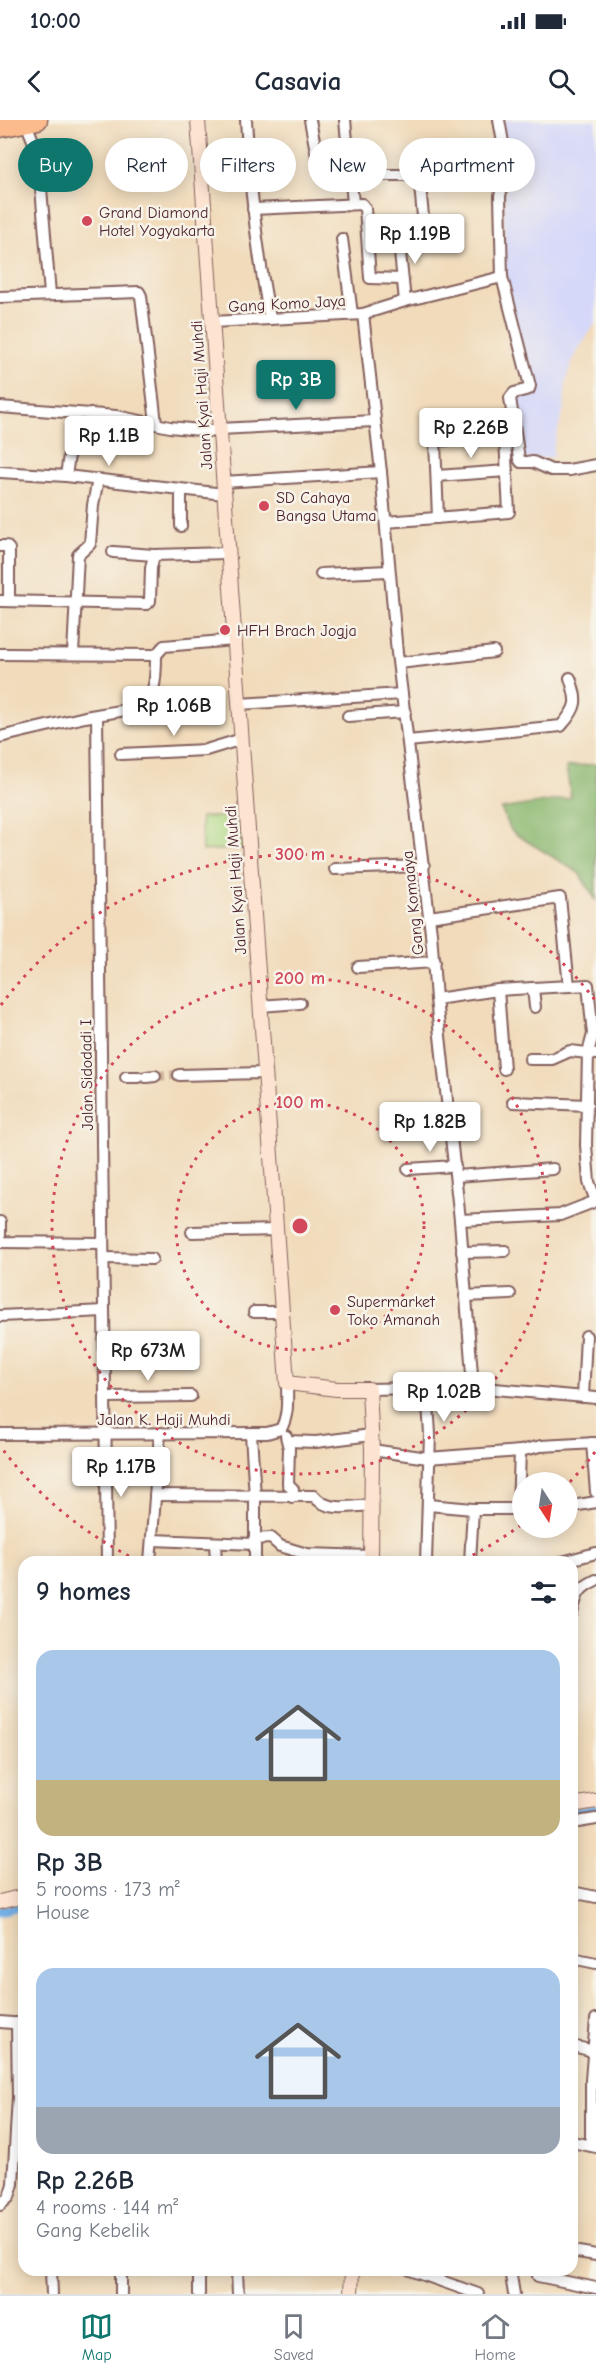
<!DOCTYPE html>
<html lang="en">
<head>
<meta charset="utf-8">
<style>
  :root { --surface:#fff; --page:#f6f6f7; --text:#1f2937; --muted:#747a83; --line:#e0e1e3; --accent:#0f766e }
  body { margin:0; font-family:"Comic Neue",sans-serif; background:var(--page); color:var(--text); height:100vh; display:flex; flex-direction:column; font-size:22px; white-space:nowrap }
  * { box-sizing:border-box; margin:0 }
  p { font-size:20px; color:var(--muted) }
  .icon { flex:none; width:33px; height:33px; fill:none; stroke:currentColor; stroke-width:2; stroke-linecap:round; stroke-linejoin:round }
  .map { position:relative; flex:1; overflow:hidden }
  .sheet { position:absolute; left:18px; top:1436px; width:560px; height:720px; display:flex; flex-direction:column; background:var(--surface); border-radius:18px; box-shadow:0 3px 15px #0003 }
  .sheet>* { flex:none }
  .banner { position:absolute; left:18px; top:18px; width:561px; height:54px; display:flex; gap:12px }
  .needle { width:39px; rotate:168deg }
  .buttons { position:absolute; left:512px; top:1352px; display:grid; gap:12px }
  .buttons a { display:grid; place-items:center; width:66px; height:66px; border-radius:50%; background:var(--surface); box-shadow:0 3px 15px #0003; font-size:30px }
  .price { position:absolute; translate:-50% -51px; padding:0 14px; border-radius:6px; background:#fff; color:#222; font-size:20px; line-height:39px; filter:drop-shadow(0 2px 3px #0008) }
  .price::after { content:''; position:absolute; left:50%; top:36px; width:18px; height:14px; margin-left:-9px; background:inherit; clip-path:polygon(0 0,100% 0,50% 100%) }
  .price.on { background:var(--accent); color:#fff }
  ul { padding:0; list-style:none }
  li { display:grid; align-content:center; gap:12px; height:318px; padding:0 18px }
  li span { display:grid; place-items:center; height:186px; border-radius:18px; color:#555 }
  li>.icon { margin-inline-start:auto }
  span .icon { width:108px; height:108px; fill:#fffc; stroke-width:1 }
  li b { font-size:26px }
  h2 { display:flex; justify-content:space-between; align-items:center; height:72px; padding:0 18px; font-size:26px }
  .tag { padding:0 21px; border-radius:27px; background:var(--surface); box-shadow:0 3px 15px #0003; font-size:21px; line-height:54px }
  .tag.on { background:var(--accent); color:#fff }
  .status { display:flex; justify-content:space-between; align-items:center; height:42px; padding:0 30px; background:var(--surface); direction:ltr }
  .status svg { height:16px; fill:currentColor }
  header { display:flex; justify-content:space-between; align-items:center; height:78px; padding:0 18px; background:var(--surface); font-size:27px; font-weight:700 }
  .menu { display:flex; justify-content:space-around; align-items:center; height:84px; border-top:2px solid var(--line); background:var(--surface); font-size:16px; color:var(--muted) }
  .menu a { display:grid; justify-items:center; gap:3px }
  .menu .on { color:var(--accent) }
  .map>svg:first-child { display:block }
  .built { fill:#d5d8f9 }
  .green { fill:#aed782; stroke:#7c7b56; stroke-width:1.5 }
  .forest { fill:#8ab870; stroke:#6a6c4e; stroke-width:1.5 }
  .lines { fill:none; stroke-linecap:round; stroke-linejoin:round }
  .canal { stroke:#74afe5; stroke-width:9 }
  .street-tunnel { stroke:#d0b59e; stroke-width:10; stroke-dasharray:10 5; stroke-linecap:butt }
  .street-casing { stroke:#84615d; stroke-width:14 }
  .secondary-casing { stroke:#84615d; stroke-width:16 }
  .highway-casing { stroke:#84615d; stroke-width:21 }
  .street { stroke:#fff; stroke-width:10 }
  .secondary { stroke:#fde4d1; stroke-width:14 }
  .highway { stroke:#fbbb8d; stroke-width:18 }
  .ring { fill:none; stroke:#d1495b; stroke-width:3; stroke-dasharray:3 6 }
  .poi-dot { fill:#d1495b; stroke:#f7f3e8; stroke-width:2 }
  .labels { text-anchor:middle; stroke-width:5; stroke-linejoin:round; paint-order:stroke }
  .poi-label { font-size:16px; fill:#4a1f2b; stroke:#f7f3e8; text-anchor:start }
  .street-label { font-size:16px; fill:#4a1f2b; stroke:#f7f3e8 }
  .centre { fill:#d1495b; stroke:#f7f3e8; stroke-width:3 }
  .ring-label { font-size:18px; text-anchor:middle; font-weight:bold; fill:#d1495b; stroke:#f7f3e8; stroke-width:5; stroke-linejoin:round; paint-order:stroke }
</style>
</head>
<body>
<div class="status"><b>10:00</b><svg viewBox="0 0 49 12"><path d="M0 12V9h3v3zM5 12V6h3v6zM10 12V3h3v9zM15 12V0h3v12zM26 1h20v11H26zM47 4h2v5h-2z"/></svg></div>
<header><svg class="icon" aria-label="back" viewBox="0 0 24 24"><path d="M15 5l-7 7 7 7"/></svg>Casavia<svg class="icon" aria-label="search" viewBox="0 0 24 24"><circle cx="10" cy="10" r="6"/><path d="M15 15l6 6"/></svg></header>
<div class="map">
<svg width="596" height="2174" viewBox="0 0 596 2174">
  <rect width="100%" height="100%" fill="#f7f3e8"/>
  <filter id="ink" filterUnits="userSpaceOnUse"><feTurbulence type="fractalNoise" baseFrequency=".0167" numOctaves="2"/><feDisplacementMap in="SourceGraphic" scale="12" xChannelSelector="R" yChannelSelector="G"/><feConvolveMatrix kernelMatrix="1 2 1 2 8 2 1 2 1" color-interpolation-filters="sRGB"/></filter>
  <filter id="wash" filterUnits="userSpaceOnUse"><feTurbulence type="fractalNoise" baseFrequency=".008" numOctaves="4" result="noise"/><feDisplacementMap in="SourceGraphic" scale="24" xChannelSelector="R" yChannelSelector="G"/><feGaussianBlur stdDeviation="1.35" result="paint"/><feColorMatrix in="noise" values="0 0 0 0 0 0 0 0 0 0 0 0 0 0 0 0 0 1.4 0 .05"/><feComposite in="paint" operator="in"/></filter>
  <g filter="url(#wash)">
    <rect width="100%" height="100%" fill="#f1dbbb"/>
    <path class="built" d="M501 0H596V202L573 238 566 262 564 288 553 329 554 337 521 340 513 278 531 272 505 156 504 94 506 59 511 52Z"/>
    <path class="green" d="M201 697H246L247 728 202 731Z"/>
    <path class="forest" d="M596 644V780L579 753 512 712 501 689 571 678 566 647Z"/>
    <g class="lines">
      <g class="canal">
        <path d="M572 1693 596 1689"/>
        <path d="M0 1791 24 1785"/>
      </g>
    </g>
  </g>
  <g filter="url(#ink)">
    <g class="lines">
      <path class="street-tunnel" d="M155 956 179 955"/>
      <defs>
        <g id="street">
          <path d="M246 0C250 67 257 133 270 198"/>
          <path d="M310 0 320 52"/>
          <path d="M345 0 353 83"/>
          <path d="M499 0 507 45 500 76 502 157 530 266 529 269 514 273 510 278 519 339 521 342H533L551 350H569L596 345"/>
          <path d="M26 3 38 33 50 174"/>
          <path d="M352 55H419L507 45"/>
          <path d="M419 55 424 107"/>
          <path d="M253 89 362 84 365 88 370 158 402 159"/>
          <path d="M398 113 405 181"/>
          <path d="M342 119 352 194"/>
          <path d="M0 177 139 172 141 176 156 303"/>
          <path d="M363 194 381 352 397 533 431 813 436 879 460 1100 473 1267"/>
          <path d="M212 202 363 194 405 181 502 157"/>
          <path d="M0 287 116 296 170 307 220 312"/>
          <path d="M220 309 374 301"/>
          <path d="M0 352 66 356 224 374"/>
          <path d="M66 356 75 293"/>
          <path d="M437 356 507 351"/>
          <path d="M223 362 381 352"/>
          <path d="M181 370V406"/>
          <path d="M386 402 509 392 505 319 503 315 435 321 438 398"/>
          <path d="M0 426H6L9 429V481"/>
          <path d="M113 432 154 435 228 433"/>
          <path d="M321 454 389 451"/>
          <path d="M0 481 147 484 150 481 151 448 154 435"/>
          <path d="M0 534 156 535"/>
          <path d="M73 534 78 435 90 424 93 385 98 359"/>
          <path d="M399 543 494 532"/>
          <path d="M239 584 402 574"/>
          <path d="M97 596 107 1442"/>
          <path d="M348 596 405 592"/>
          <path d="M0 617 85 597 143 587C156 577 156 550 156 535L164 526 234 520"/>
          <path d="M408 621 561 606C578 587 578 582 570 558"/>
          <path d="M121 634 206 630 242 619"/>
          <path d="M335 749 424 746"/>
          <path d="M429 797 560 778 569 866"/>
          <path d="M358 847 434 842"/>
          <path d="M533 868 535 887"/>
          <path d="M498 870 504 949"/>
          <path d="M436 879 498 870 588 865 593 914 588 933 586 1025 589 1062 596 1081"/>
          <path d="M260 886 300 883"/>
          <path d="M530 939H552L570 931 596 934"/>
          <path d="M179 955 265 953"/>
          <path d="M126 957H138"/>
          <path d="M146 957 155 956"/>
          <path d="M513 982 588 985"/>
          <path d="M408 1049 455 1046"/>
          <path d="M456 1056 553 1049"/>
          <path d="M460 1100 560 1095 596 1081"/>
          <path d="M0 1102V1122L103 1123"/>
          <path d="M192 1112 276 1110"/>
          <path d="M462 1132 505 1131"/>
          <path d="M104 1138 152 1139"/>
          <path d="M465 1176 510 1174"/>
          <path d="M254 1192H282"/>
          <path d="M0 1196 104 1191"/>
          <path d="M369 1269 473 1267 596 1278"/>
          <path d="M106 1277 191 1276"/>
          <path d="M583 1277 586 1216"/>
          <path d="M0 1314 267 1313 281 1309C289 1294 287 1279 287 1263"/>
          <path d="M251 1314 255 1377V1442"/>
          <path d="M286 1316 289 1328 288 1364 293 1369 292 1377"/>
          <path d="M288 1321 316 1322 371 1315"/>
          <path d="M592 1323 596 1372"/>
          <path d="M372 1330 428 1338 520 1331 541 1326 596 1323"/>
          <path d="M155 1375 314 1376C328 1393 351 1386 371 1385"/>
          <path d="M428 1385 473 1389H522"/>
          <path d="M567 1387 596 1382"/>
          <path d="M518 1389 520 1331"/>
          <path d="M254 1419 271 1418 280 1426 307 1434 371 1436"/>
          <path d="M152 1420 254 1424"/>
          <path d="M215 1423 216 1442"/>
          <path d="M150 1442 160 1313"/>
          <path d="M426 1442 430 1314 427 1268"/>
          <path d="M470 1442 473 1389"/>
          <path d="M562 1442 596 1433"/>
          <path d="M572 1493C577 1474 577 1469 596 1460"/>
          <path d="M572 1703 596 1699"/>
          <path d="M572 1772 596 1777"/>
          <path d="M572 1838 596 1843"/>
          <path d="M0 1902 24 1904"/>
          <path d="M572 1926 594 1931"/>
          <path d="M572 2022 596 2027"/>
          <path d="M591 2026V1960L596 1899"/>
          <path d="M0 2085 9 2077 13 2064 18 1977 17 1903"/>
          <path d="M572 2131 596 2135"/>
          <path d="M51 2150 52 2174"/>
          <path d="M199 2150V2174"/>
          <path d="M237 2150 238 2174"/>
          <path d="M410 2150 478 2174"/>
          <path d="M510 2150 514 2174"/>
          <path d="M538 2156 596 2168"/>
          <path d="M121 2174V2150"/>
        </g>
        <g id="secondary">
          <path d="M198 0 287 1263 337 1269H369L372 1330 371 1442"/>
          <path d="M572 1685 596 1681"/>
          <path d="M0 1782 24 1776"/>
          <path d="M351 2174 352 2150"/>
        </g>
        <path id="highway" d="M0 8 38 0"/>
      </defs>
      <use href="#street" class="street-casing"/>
      <use href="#secondary" class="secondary-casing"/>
      <use href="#highway" class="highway-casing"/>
      <use href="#street" class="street"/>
      <use href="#secondary" class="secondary"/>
      <use href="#highway" class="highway"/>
    </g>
  </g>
  <g class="ring">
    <circle cx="300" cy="1106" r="124"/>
    <circle cx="300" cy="1106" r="248"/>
    <path d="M595 1332A372 372 0 0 1 568 1364M521 1405A372 372 0 0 1 463 1440M137 1440A372 372 0 0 1 1 1327M1 885A372 372 0 0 1 595 880"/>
  </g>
  <g class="poi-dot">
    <circle cx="87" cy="101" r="6"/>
    <circle cx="264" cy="386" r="6"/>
    <circle cx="225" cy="510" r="6"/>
    <circle cx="335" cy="1190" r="6"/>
  </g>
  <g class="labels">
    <g class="poi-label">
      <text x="99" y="98">Grand Diamond<tspan x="99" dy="18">Hotel Yogyakarta</tspan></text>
      <text x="276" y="383">SD Cahaya<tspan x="276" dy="18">Bangsa Utama</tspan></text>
      <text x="237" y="516">HFH Brach Jogja</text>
      <text x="347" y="1187">Supermarket<tspan x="347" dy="18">Toko Amanah</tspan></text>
    </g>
    <g class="street-label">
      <text transform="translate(287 183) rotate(-3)" y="6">Gang Komo Jaya</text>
      <text transform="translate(201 275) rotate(-94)" y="6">Jalan Kyai Haji Muhdi</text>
      <text transform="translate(235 760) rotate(-94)" y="6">Jalan Kyai Haji Muhdi</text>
      <text transform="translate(412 783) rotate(-96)" y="6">Gang Komaaya</text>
      <text transform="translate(86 955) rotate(-91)" y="6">Jalan Sidodadi I</text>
      <text x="164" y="1305">Jalan K. Haji Muhdi</text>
    </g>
  </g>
  <circle cx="300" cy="1106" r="9" class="centre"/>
  <g class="ring-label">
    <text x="300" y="740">300 m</text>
    <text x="300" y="864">200 m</text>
    <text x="300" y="988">100 m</text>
  </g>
</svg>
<div class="buttons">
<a><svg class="needle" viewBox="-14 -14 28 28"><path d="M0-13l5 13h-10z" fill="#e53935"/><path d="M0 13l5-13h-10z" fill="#747a83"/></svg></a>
</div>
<b class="price" style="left:415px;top:145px">Rp 1.19B</b>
<b class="price on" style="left:296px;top:291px">Rp 3B</b>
<b class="price" style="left:471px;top:339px">Rp 2.26B</b>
<b class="price" style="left:109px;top:347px">Rp 1.1B</b>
<b class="price" style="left:174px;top:617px">Rp 1.06B</b>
<b class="price" style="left:430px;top:1033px">Rp 1.82B</b>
<b class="price" style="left:148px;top:1262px">Rp 673M</b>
<b class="price" style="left:444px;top:1303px">Rp 1.02B</b>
<b class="price" style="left:121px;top:1378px">Rp 1.17B</b>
<div class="banner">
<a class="tag on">Buy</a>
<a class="tag">Rent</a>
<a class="tag">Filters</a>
<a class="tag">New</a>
<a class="tag">Apartment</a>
</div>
<section class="sheet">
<h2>9 homes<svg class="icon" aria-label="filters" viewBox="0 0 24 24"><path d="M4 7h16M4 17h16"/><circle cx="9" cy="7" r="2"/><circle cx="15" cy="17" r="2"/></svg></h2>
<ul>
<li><span style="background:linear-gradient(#a9c7e8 70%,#c2b280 0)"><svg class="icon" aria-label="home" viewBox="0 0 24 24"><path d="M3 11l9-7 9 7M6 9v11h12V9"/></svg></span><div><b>Rp 3B</b><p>5 rooms · 173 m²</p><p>House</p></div></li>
<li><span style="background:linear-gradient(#a9c7e8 75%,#9aa5b1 0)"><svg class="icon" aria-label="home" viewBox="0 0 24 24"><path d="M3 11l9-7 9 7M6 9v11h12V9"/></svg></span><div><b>Rp 2.26B</b><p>4 rooms · 144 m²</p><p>Gang Kebelik</p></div></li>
</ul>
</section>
</div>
<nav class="menu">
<a class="on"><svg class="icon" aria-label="map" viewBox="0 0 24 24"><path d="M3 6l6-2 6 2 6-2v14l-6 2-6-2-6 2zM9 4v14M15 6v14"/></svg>Map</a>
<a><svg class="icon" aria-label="saved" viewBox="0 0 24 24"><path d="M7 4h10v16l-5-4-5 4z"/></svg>Saved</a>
<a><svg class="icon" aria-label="home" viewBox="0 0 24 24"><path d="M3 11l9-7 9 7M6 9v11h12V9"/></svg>Home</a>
</nav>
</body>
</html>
